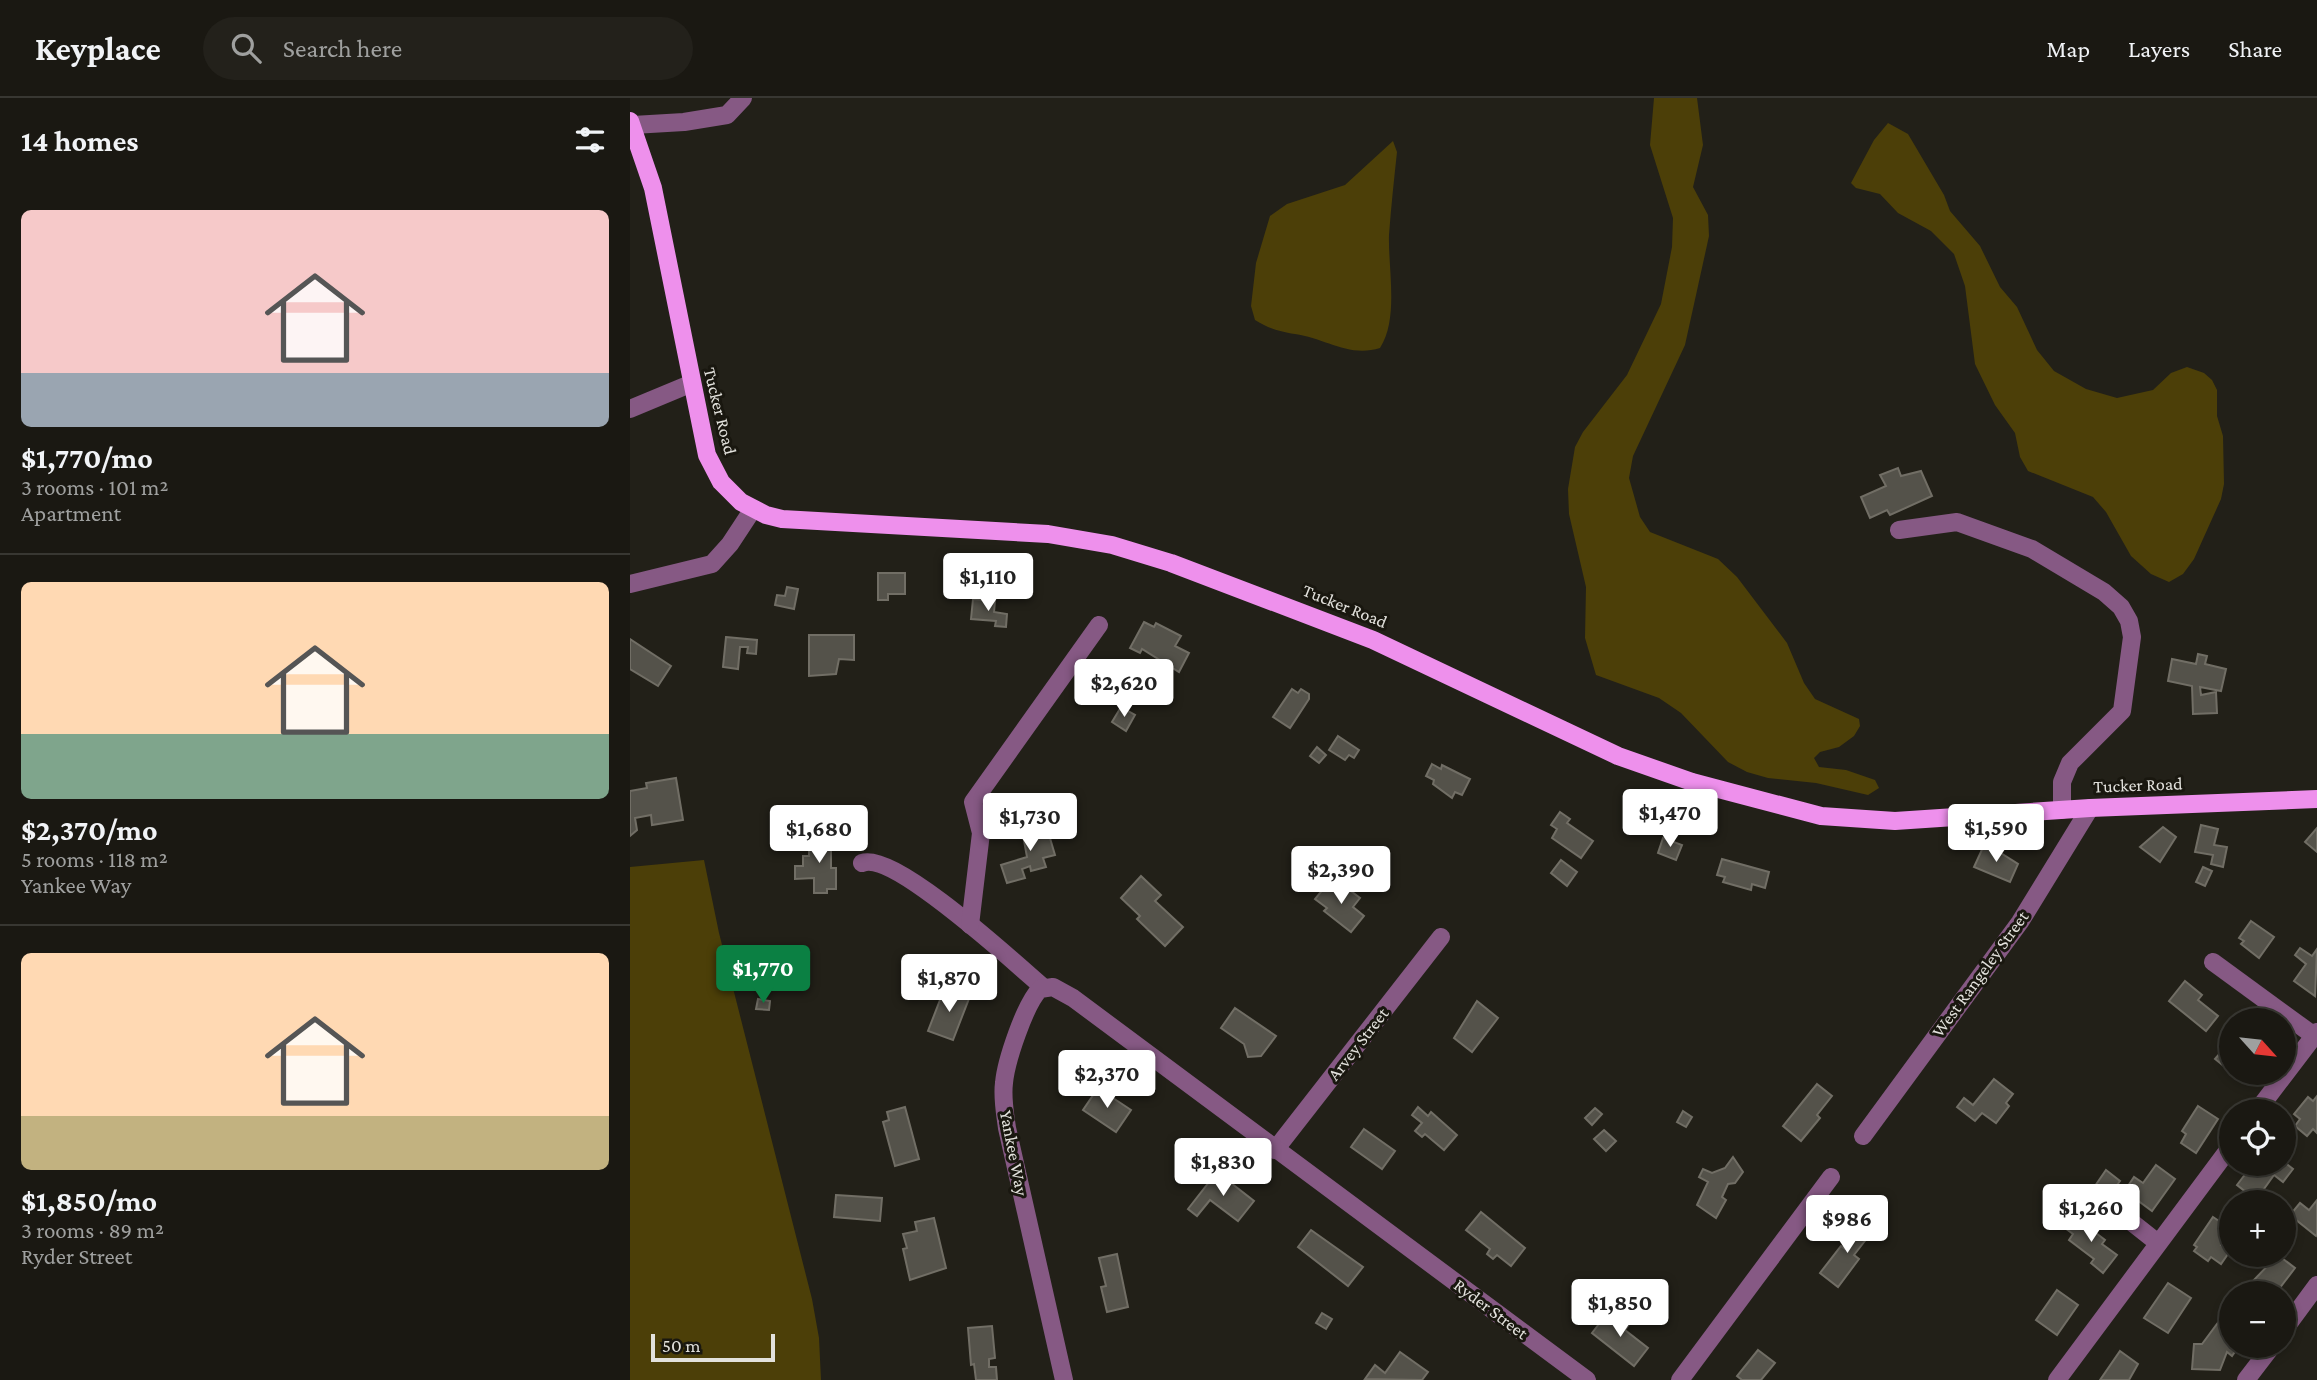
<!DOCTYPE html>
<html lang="en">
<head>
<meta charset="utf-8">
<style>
  :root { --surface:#1a1812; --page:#23211b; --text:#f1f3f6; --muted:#9fa09f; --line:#383732; --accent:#0b8043 }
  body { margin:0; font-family:"Crimson Pro",serif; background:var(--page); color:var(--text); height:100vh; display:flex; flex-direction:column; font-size:26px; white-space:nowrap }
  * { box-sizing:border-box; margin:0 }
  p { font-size:23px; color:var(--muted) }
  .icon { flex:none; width:38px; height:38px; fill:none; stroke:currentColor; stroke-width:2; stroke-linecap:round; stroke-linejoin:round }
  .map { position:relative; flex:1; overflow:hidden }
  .drawer { display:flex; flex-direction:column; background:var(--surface); width:630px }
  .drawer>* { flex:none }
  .needle { width:46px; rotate:117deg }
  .tools { position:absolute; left:1589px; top:910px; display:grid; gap:14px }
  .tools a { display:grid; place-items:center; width:77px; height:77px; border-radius:50%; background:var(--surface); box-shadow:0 4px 10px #0003,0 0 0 2px var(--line); font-size:35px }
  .scale { position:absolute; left:21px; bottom:18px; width:124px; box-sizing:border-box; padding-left:7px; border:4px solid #e2e1dc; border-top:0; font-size:19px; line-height:24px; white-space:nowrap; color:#e2e1dc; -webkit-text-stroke:5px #19170f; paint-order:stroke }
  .price { position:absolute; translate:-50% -60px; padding:0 16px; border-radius:7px; background:#fff; color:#222; font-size:23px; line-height:46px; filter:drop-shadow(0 2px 4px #0008) }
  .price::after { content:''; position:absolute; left:50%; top:42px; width:21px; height:16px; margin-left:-10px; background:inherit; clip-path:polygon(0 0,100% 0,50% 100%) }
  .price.on { background:var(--accent); color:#fff }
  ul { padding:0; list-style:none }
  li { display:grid; align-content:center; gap:14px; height:371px; padding:0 21px }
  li+li { border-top:2px solid var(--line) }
  li span { display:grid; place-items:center; height:217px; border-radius:10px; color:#555 }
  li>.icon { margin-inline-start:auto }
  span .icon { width:126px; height:126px; fill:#fffc; stroke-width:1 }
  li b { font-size:30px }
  h2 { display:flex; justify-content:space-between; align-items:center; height:84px; padding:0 21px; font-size:30px }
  header { display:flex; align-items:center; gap:42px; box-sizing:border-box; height:98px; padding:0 35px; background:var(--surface); border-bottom:2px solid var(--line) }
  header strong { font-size:33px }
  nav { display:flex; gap:38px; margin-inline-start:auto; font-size:24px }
  .search { width:490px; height:63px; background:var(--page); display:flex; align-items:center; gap:18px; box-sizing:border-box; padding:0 24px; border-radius:38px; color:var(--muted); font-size:26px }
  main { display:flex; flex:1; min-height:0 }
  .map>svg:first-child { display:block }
  .green { fill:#4c3f08 }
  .building { fill:#54524a; stroke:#716e65; stroke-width:2 }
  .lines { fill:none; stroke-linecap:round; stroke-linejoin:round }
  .minor { stroke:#865984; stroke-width:18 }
  .major { stroke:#ee90ec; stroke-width:18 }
  .labels { text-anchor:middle; stroke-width:6; stroke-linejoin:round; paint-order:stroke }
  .street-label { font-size:18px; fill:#e2e1dc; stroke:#19170f }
</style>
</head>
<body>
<header>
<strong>Keyplace</strong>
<div class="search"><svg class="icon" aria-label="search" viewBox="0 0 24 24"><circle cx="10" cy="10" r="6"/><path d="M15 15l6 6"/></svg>Search here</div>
<nav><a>Map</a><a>Layers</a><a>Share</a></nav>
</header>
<main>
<section class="drawer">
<h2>14 homes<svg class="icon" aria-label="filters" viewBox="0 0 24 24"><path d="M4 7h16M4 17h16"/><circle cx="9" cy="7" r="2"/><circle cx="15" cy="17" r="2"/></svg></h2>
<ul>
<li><span style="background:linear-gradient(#f6c9c9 75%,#9aa5b1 0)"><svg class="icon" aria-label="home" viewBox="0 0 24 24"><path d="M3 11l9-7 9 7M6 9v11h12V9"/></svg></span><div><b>$1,770/mo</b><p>3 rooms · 101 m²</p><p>Apartment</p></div></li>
<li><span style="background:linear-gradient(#ffd9b3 70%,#7fa58c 0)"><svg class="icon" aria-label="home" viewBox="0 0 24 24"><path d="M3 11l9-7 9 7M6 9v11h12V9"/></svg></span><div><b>$2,370/mo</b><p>5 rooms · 118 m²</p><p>Yankee Way</p></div></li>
<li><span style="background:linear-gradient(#ffd9b3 75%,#c2b280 0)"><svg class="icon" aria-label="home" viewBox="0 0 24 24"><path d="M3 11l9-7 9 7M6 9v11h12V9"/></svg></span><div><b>$1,850/mo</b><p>3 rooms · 89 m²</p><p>Ryder Street</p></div></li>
</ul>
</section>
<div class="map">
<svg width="1687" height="1282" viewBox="0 0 1687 1282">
  <rect width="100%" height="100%" fill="#222018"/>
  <g class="green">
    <path d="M1024 0H1067L1073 47 1063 89 1078 117 1079 138 1055 247 1003 358 999 380 1010 419 1020 434 1088 461 1107 479 1157 545 1174 585 1185 601 1229 621 1230 628 1224 638 1209 649 1190 654 1184 660 1189 669 1216 672 1245 682 1249 690 1238 697 1186 685 1138 680 1117 674 1098 664 1051 615 1029 600 966 577 955 540 956 489 939 416 938 391 945 349 953 334 997 277 1031 206 1042 149 1043 120 1020 47Z"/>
    <path d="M1258 25 1278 36 1314 97 1320 113 1350 148 1370 189 1387 209 1407 252 1424 273 1456 291 1487 300 1523 292 1541 275 1557 269 1574 275 1582 282 1587 292V318L1593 338 1594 386 1591 401 1564 461 1553 476 1539 484 1521 476 1501 458 1476 414 1463 399 1398 373 1390 359 1385 335 1365 307 1345 266 1335 188 1324 156 1301 133 1268 115 1250 96 1226 90 1221 85 1244 42Z"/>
    <path d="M763 43 767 54C764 82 761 109 759 137 758 171 769 221 750 250 719 260 695 240 665 236 648 233 640 231 625 222L621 208 626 165 640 118 657 106 715 87Z"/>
    <path d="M74 762 89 835 182 1201 189 1240 191 1282H0V769Z"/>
  </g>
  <g class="building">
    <path d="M1268 370 1271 378 1291 373 1302 398 1260 417 1257 412 1240 420 1231 399 1256 388 1250 377Z"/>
    <path d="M248 475H275V496H258V502H248Z"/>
    <path d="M157 489 168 491 164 511 145 507 147 497 155 498Z"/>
    <path d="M343 501 365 503 364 514 377 516 376 529 365 528 366 523 341 521Z"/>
    <path d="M514 524 524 529 526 525 551 538 545 548 559 555 549 574 512 551 510 555 500 550Z"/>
    <path d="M179 537H224V562L209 561 206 576 179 578Z"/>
    <path d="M96 539 127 542 126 556 117 555 118 549H110L108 571 93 569Z"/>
    <path d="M0 541 41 568 28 588 0 571Z"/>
    <path d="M1568 556 1577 558 1575 566 1596 571 1591 593 1570 589 1571 597 1586 594 1587 615 1563 616 1562 588 1538 583 1542 561 1566 566Z"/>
    <path d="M662 591 668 595 671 591 679 596V601L660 630 643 619Z"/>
    <path d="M491 609 505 617 496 633 482 624Z"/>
    <path d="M708 638 729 652 724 660 719 657 715 662 699 652Z"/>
    <path d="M687 649 696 657 689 665 680 658Z"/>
    <path d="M802 666 811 671 812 667 840 681 832 697 825 694 822 700 803 686 804 682 796 678Z"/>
    <path d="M46 680 53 722 22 727 21 717 5 720 7 732 0 738V693L17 690 16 685Z"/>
    <path d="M930 714 940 721 937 725 963 743 951 760 922 740 927 731 921 727Z"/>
    <path d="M403 722 406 734 417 730 425 757 413 760 416 769 401 773 400 768 392 771 395 780 377 785 371 767 397 759 391 726Z"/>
    <path d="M1571 727 1588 731 1584 747 1597 749 1593 769 1581 766 1583 757 1565 754Z"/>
    <path d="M1533 729 1546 739 1530 764 1510 749Z"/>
    <path d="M1687 730V754L1675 744Z"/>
    <path d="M179 738H201V770H206V791H197V795H184V780L165 781V768H173V758H179Z"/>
    <path d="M1033 740 1052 747 1046 762 1028 755Z"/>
    <path d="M1355 745 1388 766 1380 784 1344 769Z"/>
    <path d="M1092 761 1139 774 1135 790 1122 786 1121 792 1093 784 1095 779 1087 777Z"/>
    <path d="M931 762 947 774 937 788 921 775Z"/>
    <path d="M1573 769 1582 773 1575 788 1566 784Z"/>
    <path d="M511 778 531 797 525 803 553 829 535 848 507 821 510 818 491 800Z"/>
    <path d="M699 784 709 792 713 787 730 800 723 809 734 818 721 834 694 813 697 810 685 801Z"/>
    <path d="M1621 823 1644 839 1629 860 1611 846 1614 843 1609 840Z"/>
    <path d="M1670 850 1682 858 1687 851 1685 898 1664 883 1676 866 1665 857Z"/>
    <path d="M1555 883 1572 897 1568 902 1588 918 1576 933 1539 903Z"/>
    <path d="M315 889 340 898 323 942 298 933Z"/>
    <path d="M128 901 140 903 139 912 126 911Z"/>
    <path d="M847 903 868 920 842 954 824 940Z"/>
    <path d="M605 910 646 938 631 958 618 959 614 946 591 930Z"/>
    <path d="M1601 952V974L1585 961 1592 953 1597 957Z"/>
    <path d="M1364 981 1383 996 1376 1005 1379 1008 1366 1025 1352 1015 1345 1023 1327 1009 1334 1000 1343 1007Z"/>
    <path d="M1187 986 1202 998 1187 1017 1190 1020 1171 1043 1153 1028Z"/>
    <path d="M468 990 501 1012 486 1034 453 1012Z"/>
    <path d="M1687 998V1035L1683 1031 1677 1038 1665 1028 1670 1021 1664 1016 1678 999 1683 1003Z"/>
    <path d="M1568 1008 1588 1021 1566 1055 1551 1045 1556 1036 1552 1033Z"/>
    <path d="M275 1009 289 1061 265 1068 253 1024 259 1022 257 1014Z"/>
    <path d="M788 1009 798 1018 801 1014 827 1037 814 1052 795 1036 792 1039 785 1033 792 1025 782 1017Z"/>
    <path d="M965 1010 972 1016 962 1027 955 1020Z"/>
    <path d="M1053 1013 1062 1019 1056 1029 1047 1024Z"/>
    <path d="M734 1031 765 1053 752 1071 721 1049Z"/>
    <path d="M974 1032 986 1043 976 1053 964 1041Z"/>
    <path d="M1103 1059 1113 1074 1105 1085 1098 1086 1092 1099 1096 1102 1086 1120 1067 1107 1078 1084 1069 1079 1073 1071 1082 1075 1095 1070Z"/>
    <path d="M1654 1064 1663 1071 1653 1084 1644 1077 1626 1102 1607 1087 1623 1066 1641 1068Z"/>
    <path d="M1526 1067 1545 1081 1522 1113 1503 1099 1506 1094 1498 1088 1504 1079 1513 1085Z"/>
    <path d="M1476 1072 1490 1083 1479 1098 1465 1088Z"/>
    <path d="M587 1074 624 1103 608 1123 580 1102 567 1118 558 1111Z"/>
    <path d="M206 1097 252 1100 250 1123 204 1119Z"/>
    <path d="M1687 1102V1136L1686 1138 1660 1117 1670 1105 1679 1112Z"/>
    <path d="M851 1114 895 1150 881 1168 867 1157 863 1161 857 1156 860 1151 836 1132Z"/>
    <path d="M1444 1118 1475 1142 1472 1146 1487 1157 1473 1175 1461 1165 1464 1161 1439 1142 1443 1136 1435 1130Z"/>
    <path d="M1583 1119 1601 1131 1591 1147 1600 1153 1591 1166 1581 1159 1578 1163 1564 1153 1567 1149 1564 1147Z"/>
    <path d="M304 1120 316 1170 280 1182 273 1151 277 1150 273 1136 287 1133 285 1124Z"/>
    <path d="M1232 1120 1245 1130 1224 1157 1229 1161 1208 1189 1190 1175 1211 1148 1215 1151 1224 1140 1219 1137Z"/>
    <path d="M681 1132 733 1169 718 1188 668 1149Z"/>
    <path d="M487 1156 498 1209 477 1214 471 1189 476 1188 469 1160Z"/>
    <path d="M1648 1157 1665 1170 1649 1191 1647 1189 1642 1195H1620L1623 1188 1620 1186Z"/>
    <path d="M1538 1185 1561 1200 1538 1235 1514 1220Z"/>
    <path d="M1427 1192 1448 1207 1427 1237 1406 1222Z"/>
    <path d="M692 1215 702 1221 696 1231 686 1225Z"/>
    <path d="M976 1217 988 1226 993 1219 1000 1225 995 1232 1018 1250 1004 1268 962 1235Z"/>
    <path d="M1590 1222 1601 1231V1248H1609L1602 1258 1597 1254 1590 1272 1562 1271 1564 1246H1572Z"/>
    <path d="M362 1228 365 1260 359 1261V1269H366L367 1282H346L344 1266 341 1267 338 1230Z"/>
    <path d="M1128 1252 1145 1265 1131 1282H1112L1107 1278Z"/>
    <path d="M1490 1253 1508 1266 1499 1282H1470Z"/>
    <path d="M770 1254 798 1274 792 1282 735 1281 745 1267 755 1275Z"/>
  </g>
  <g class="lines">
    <g class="minor">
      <path d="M3 27 54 24 97 17 113 0"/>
      <path d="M0 311 60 286"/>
      <path d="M1269 432 1327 424 1402 451 1474 494 1491 509 1499 523 1502 539 1492 613 1440 665 1432 684V712"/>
      <path d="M0 486 82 466 100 446 123 411"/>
      <path d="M232 765C264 753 386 866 414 890"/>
      <path d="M340 827 351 735 343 704 469 527"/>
      <path d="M1583 864 1687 940"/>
      <path d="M1627 1013 1687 934"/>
      <path d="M1233 1038 1390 824 1460 710"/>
      <path d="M645 1052 811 839"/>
      <path d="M1466 1096 1528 1145"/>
      <path d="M1654 1232 1687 1187"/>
      <path d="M434 1282 377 1030C375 1015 372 1000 374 985 376 963 395 906 410 891L423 889 443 900 957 1282"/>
      <path d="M1050 1282 1201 1079"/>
      <path d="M1427 1282 1601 1048"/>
      <path d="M1616 1282 1642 1248"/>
    </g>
    <path class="major" d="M0 23 23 90 77 357 91 384 111 404 136 417 152 421 418 436 482 447 541 465 743 542 988 658 1062 684 1191 718 1265 723 1460 710 1687 701"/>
  </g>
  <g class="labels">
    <g class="street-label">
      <text transform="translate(90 313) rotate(76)" y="6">Tucker Road</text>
      <text transform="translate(715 508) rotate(22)" y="6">Tucker Road</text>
      <text transform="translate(1508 687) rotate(-2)" y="6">Tucker Road</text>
      <text transform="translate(1350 876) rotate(-54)" y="6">West Rangeley Street</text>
      <text transform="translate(728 946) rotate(-52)" y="6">Arvey Street</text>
      <text transform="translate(384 1055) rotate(79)" y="6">Yankee Way</text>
      <text transform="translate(861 1211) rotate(37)" y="6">Ryder Street</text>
    </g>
  </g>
</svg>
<div class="tools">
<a><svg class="needle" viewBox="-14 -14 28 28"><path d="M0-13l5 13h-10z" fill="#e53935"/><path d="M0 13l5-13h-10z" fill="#9fa09f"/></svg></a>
<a><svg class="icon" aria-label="locate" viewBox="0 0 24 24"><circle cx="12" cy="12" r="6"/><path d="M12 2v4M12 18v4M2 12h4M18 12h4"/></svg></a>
<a>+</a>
<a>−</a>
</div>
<div class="scale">50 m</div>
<b class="price" style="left:358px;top:515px">$1,110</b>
<b class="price" style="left:494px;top:621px">$2,620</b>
<b class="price" style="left:1040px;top:751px">$1,470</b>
<b class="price" style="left:400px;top:755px">$1,730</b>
<b class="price" style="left:1366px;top:766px">$1,590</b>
<b class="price" style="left:189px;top:767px">$1,680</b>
<b class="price" style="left:711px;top:808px">$2,390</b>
<b class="price on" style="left:133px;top:907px">$1,770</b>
<b class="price" style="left:319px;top:916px">$1,870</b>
<b class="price" style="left:477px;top:1012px">$2,370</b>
<b class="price" style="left:593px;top:1100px">$1,830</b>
<b class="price" style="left:1461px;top:1146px">$1,260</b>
<b class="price" style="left:1217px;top:1157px">$986</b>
<b class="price" style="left:990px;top:1241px">$1,850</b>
</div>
</main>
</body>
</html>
